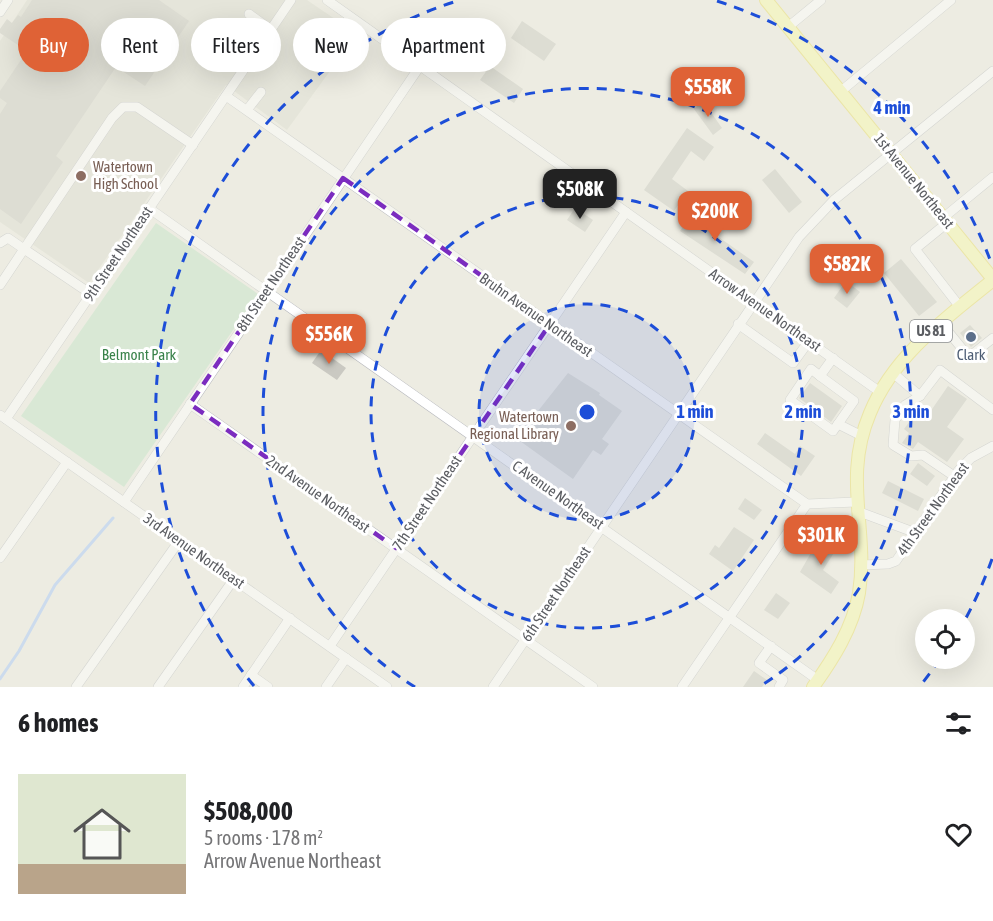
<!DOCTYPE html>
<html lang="en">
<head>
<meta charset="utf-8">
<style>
  :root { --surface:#fff; --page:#f6f6f6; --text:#202124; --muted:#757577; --line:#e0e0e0; --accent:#df6236 }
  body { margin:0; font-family:"Asap Condensed",sans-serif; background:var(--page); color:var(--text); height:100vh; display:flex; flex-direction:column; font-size:22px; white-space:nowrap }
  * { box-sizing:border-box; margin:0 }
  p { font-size:20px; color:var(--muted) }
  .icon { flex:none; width:33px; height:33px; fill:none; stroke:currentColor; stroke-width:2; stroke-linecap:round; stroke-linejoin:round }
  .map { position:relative; height:687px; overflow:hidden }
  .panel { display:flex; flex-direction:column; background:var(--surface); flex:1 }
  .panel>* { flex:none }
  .top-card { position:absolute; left:18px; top:18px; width:600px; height:54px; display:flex; gap:12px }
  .fabs { position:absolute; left:915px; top:609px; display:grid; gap:12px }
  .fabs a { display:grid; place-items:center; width:60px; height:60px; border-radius:50%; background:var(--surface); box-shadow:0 6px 24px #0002; font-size:30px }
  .price { position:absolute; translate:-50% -51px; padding:0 14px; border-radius:12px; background:var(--accent); color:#fff; font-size:20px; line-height:39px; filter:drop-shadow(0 2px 3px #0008) }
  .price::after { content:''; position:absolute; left:50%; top:36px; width:18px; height:14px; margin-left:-9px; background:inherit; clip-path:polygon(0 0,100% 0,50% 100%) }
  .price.active { background:#222; color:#fff }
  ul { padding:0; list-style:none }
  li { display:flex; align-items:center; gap:18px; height:150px; padding:0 18px }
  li+li { border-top:2px solid var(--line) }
  li span { display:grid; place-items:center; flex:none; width:168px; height:120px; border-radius:0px; color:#555 }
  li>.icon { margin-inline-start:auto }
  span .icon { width:72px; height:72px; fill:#fffc; stroke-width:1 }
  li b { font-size:26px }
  h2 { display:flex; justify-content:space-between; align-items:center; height:72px; padding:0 18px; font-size:26px }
  .chip { padding:0 21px; border-radius:27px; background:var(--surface); box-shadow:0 6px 24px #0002; font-size:21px; line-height:54px }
  .chip.active { background:var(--accent); color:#fff }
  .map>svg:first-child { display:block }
  .education { fill:#dcdcd0 }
  .green { fill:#c0e3c6 }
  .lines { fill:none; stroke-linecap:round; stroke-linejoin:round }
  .stream { stroke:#a5c5fa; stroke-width:3 }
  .building { fill:#cac9c2 }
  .minor-casing { stroke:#b8b9be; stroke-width:10 }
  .major-casing { stroke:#e9dc5f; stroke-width:14 }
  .minor { stroke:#fff; stroke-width:9 }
  .major { stroke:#f9faa9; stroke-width:12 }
  .marked { fill:none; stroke:#7b2cbf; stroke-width:4.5; stroke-dasharray:12 8; stroke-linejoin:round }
  .ring { fill:none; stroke:#1d4ed8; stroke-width:3; stroke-dasharray:10 8 }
  .education-dot { fill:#8d6e63; stroke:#fff; stroke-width:2 }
  .service-dot { fill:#5c6f8a; stroke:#fff; stroke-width:2 }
  .labels { text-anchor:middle; stroke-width:6; stroke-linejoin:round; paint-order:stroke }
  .shield { fill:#fff; stroke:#8c8e91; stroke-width:1.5 }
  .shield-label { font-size:14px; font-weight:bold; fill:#5b5d62 }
  .education-label { font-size:15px; fill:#785e54; stroke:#fff; text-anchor:start }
  .street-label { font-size:15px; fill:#5b5d62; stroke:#fff }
  .park-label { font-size:15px; fill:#39824a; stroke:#fff }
  .service-label { font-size:15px; fill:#4e5e75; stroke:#fff }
  .centre { fill:#1d4ed8; stroke:#fff; stroke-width:3 }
  .ring-label { font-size:18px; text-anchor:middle; font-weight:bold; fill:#1d4ed8; stroke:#fff; stroke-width:6; stroke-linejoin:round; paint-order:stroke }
</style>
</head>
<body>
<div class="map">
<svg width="993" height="687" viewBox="0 0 993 687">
  <rect width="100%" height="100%" fill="#edece2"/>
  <path class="education" d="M27 0H307L357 34 287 130 226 85 89 283 0 222V41Z"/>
  <path class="green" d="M156 223 258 294 124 487 21 416Z"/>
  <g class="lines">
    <path class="stream" d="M0 679 19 651 55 585 113 518"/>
  </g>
  <g class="building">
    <path d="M32 0H159L189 21 145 86 116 67 56 156 63 162 21 224 0 209V114L7 103 0 98V91L27 51 0 33V29L7 19 12 23 18 15 21 17Z"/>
    <path d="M522 21 556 44 544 61 511 38Z"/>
    <path d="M490 66 523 89 514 103 480 80Z"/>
    <path d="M703 101 722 128 713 135 694 109Z"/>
    <path d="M687 128 714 147 704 161 691 151 672 179 688 191 674 211 644 190Z"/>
    <path d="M775 169 802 202 789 213 762 180Z"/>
    <path d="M575 208 593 220 585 232 567 220Z"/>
    <path d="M696 209 705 215 703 219 713 226 710 231 754 262 745 274 680 231Z"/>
    <path d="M901 259 937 302 919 316 884 273Z"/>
    <path d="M846 281 860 292 847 308 834 298Z"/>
    <path d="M970 325 982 338 971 347 960 333Z"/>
    <path d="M321 350 346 368 337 380 312 363Z"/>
    <path d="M568 373 600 393 599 395 622 411 602 439 609 444 601 455 593 450 573 479 520 441 540 413 538 411Z"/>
    <path d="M810 383 842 406 831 422 799 398Z"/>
    <path d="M948 386 967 399 947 427 964 439 947 462 918 442 913 449 902 443 909 433 904 429 919 409 928 415Z"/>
    <path d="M765 433 795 454 800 446 815 456 801 476 757 444Z"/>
    <path d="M918 463 935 476 927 486 910 474Z"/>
    <path d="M888 481 924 499 918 511 882 493Z"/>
    <path d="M745 498 762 510 754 520 738 509Z"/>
    <path d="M734 527 754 540 733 571 709 554 715 545 719 548Z"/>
    <path d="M820 537 837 548 823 570 839 582 831 594 800 572Z"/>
    <path d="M776 593 790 603 778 619 764 610Z"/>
    <path d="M754 671 767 680 762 687H743Z"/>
  </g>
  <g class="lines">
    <defs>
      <g id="minor">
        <path d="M327 0 880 392"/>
        <path d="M0 12 8 0"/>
        <path d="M249 14 271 30"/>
        <path d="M788 27 821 0"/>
        <path d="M335 39 350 17"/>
        <path d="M840 92 951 0"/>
        <path d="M226 96 807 504 856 502"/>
        <path d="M247 110 261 92"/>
        <path d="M150 209 818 680"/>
        <path d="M943 218 993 177"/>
        <path d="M947 223 915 249 960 307"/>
        <path d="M0 243 8 238 24 249 112 118 123 107H137L193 145"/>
        <path d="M0 285 24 249 91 294"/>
        <path d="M941 323 969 357 993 338"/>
        <path d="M738 324 793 363 809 341"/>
        <path d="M833 358 820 376 854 401 838 424 862 436"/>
        <path d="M893 373 920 396"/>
        <path d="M820 376 811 369 790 400 833 431 838 424"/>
        <path d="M190 404 593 687"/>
        <path d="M0 415 387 687"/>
        <path d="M6 419 291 0"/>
        <path d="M954 476 923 455 911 456 893 445 895 420 905 405 920 396 940 370 993 410"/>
        <path d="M124 502 420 66"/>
        <path d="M857 511 916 533"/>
        <path d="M0 558 67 462"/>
        <path d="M861 565 888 564 896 561 958 471 971 458 993 446"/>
        <path d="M330 646 626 212"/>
        <path d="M771 646 759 663 783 680 779 687"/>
        <path d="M251 675 268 687"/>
        <path d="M76 687 179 541"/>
        <path d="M158 687 234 579"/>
        <path d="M243 687 290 618"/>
        <path d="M326 687 346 658"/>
        <path d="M493 687 799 237 834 200 993 71"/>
        <path d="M682 687 807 504"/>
      </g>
      <g id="major">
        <path d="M766 0 993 279"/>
        <path d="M813 687C833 659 853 628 859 593 869 529 842 479 870 413 894 355 946 318 993 280"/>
      </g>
    </defs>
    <use href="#minor" class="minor-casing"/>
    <use href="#major" class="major-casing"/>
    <use href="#minor" class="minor"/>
    <use href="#major" class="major"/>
  </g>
  <path d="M0 0H993V687H0ZM343 178 550 324 396 548 190 404Z" fill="#edece2" fill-opacity=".55" fill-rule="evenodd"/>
  <path class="marked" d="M343 178 550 324 396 548 190 404Z"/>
  <circle cx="587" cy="412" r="108" fill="#1d4ed8" fill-opacity=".12"/>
  <g class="ring">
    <circle cx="587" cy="412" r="108"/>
    <circle cx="587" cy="412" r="216"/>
    <path d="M415 687A324 324 0 1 1 759 687"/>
    <path d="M992 559A431 431 0 0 1 966 618M940 659A431 431 0 0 1 920 686M254 686A431 431 0 0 1 457 1M717 1A431 431 0 0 1 992 265"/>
  </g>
  <g class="education-dot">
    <circle cx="81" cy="176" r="6"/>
    <circle cx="571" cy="426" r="6"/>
  </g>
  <circle class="service-dot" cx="971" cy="337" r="6"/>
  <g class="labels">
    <rect class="shield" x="910" y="320" width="42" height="22" rx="4.5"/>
    <g class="shield-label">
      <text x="931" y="336">US 81</text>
    </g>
    <g class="education-label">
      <text x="93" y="172">Watertown<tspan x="93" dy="17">High School</tspan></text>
      <text x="559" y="422" text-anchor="end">Watertown<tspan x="559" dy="17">Regional Library</tspan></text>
    </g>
    <g class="street-label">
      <text transform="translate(914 181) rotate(51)" y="5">1st Avenue Northeast</text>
      <text transform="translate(118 254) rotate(-56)" y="5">9th Street Northeast</text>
      <text transform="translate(271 284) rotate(-56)" y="5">8th Street Northeast</text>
      <text transform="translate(765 310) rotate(35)" y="5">Arrow Avenue Northeast</text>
      <text transform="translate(536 315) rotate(35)" y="5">Bruhn Avenue Northeast</text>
      <text transform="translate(318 494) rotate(35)" y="5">2nd Avenue Northeast</text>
      <text transform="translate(558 495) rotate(35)" y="5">C Avenue Northeast</text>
      <text transform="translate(427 503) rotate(-56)" y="5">7th Street Northeast</text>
      <text transform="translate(933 509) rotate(-54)" y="5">4th Street Northeast</text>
      <text transform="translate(194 551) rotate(35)" y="5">3rd Avenue Northeast</text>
      <text transform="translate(556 594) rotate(-56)" y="5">6th Street Northeast</text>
    </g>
    <g class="park-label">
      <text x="139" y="360">Belmont Park</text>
    </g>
    <g class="service-label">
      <text x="971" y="360">Clark</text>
    </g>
  </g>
  <circle cx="587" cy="412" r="9" class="centre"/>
  <g class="ring-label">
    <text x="892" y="114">4 min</text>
    <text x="695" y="418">1 min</text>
    <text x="803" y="418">2 min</text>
    <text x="911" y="418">3 min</text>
  </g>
</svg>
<div class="fabs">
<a><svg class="icon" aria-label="locate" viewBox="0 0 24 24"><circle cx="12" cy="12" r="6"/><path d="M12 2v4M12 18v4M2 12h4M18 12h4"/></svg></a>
</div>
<b class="price" style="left:708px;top:118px">$558K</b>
<b class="price active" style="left:580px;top:220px">$508K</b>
<b class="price" style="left:715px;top:242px">$200K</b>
<b class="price" style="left:847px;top:295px">$582K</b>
<b class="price" style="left:329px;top:365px">$556K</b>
<b class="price" style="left:821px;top:566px">$301K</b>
<div class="top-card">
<a class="chip active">Buy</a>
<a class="chip">Rent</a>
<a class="chip">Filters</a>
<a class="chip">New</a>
<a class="chip">Apartment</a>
</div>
</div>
<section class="panel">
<h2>6 homes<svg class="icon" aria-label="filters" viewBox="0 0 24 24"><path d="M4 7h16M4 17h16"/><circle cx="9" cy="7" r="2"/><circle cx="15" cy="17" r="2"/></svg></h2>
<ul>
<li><span style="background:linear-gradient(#dfe7d0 75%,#b9a48a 0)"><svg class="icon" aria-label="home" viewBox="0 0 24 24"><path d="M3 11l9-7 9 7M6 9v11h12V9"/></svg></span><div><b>$508,000</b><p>5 rooms · 178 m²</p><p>Arrow Avenue Northeast</p></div><svg class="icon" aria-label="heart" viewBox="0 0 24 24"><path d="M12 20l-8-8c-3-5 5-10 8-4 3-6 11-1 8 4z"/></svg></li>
</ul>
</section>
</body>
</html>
